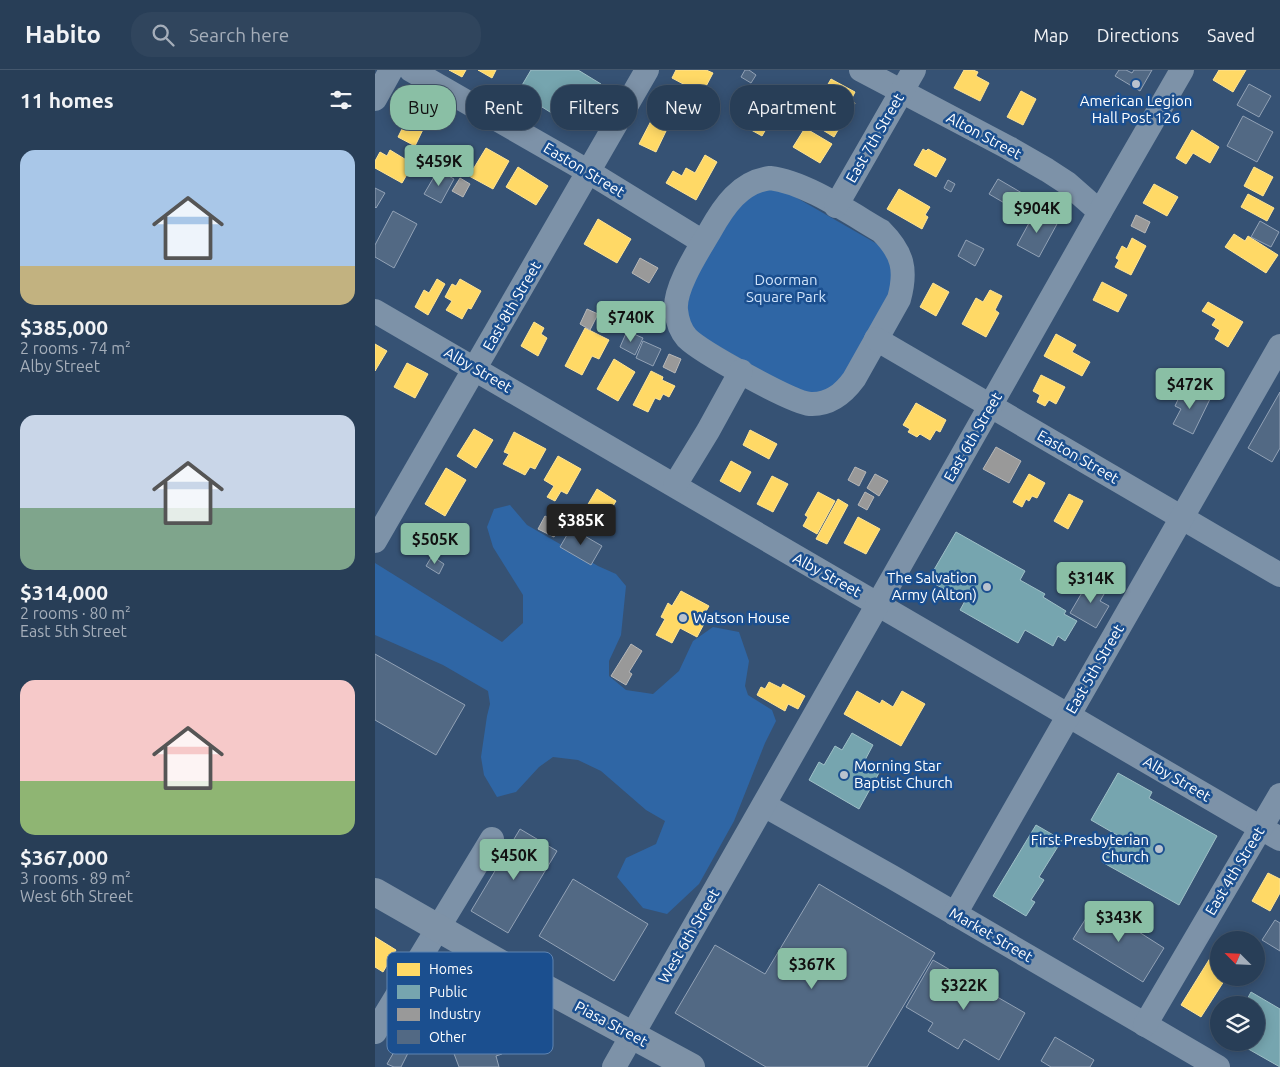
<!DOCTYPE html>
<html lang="en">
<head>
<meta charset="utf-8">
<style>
  :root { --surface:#283e57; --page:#30455d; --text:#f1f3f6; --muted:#a5aeba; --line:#44576d; --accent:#8abfa5 }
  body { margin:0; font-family:Ubuntu,sans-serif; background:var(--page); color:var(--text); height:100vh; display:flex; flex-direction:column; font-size:19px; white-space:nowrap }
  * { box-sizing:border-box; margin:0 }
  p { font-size:16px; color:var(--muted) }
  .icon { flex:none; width:28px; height:28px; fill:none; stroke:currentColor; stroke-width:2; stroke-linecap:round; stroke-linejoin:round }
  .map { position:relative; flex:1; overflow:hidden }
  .panel { display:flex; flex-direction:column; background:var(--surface); width:375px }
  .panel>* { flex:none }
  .banner { position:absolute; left:15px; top:15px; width:475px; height:45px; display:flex; gap:10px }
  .needle { width:32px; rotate:294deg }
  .buttons { position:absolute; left:835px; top:861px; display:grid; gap:10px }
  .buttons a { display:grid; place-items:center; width:55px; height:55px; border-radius:50%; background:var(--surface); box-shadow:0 2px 12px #0003,0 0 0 1px var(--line); font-size:25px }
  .price { position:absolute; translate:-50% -42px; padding:0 11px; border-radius:5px; background:var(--accent); color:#111; font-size:16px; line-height:32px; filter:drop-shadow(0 1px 2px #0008) }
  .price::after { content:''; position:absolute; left:50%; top:30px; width:15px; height:11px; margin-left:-8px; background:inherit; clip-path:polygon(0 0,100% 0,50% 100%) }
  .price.active { background:#222; color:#fff }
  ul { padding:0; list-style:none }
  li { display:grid; align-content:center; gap:10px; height:265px; padding:0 20px }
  li span { display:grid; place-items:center; height:155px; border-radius:15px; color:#555 }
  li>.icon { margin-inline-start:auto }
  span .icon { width:90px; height:90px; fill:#fffc; stroke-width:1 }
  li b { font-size:21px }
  h2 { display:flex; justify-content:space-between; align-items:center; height:60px; padding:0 20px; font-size:21px }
  .tag { padding:0 18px; border-radius:20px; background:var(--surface); box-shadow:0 2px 12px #0003,0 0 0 1px var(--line); font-size:18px; line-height:45px }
  .tag.active { background:var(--accent); color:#111 }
  header { display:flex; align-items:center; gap:30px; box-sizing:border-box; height:70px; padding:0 25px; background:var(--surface); border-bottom:1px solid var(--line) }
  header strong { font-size:24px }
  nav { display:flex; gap:28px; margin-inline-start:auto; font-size:18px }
  .search { width:350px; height:45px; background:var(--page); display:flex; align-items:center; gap:12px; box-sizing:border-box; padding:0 18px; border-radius:20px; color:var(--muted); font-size:19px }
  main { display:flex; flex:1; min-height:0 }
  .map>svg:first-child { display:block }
  .green { fill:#2f66a5 }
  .homes { fill:#ffd966; stroke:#ffe494 }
  .public { fill:#76a5af; stroke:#9fc0c7 }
  .industry { fill:#999; stroke:#b8b8b8 }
  .building { fill:#526984; stroke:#92a2b6 }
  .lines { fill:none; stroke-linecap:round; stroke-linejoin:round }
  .minor { stroke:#7d92a8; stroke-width:24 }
  .highway { stroke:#7e92a7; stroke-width:28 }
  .poi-dot { fill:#b9c2ce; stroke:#1b4f8f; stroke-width:2 }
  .labels { text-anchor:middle; stroke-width:5; stroke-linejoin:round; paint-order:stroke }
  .poi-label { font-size:15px; fill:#fff; stroke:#1b4f8f; text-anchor:end }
  .street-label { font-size:15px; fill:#fff; stroke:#1b4f8f }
  .park-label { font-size:15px; fill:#cfe3fa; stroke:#1b4f8f }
  .key { fill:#1b4f8f; stroke:#5f84b1; stroke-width:1 }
  .key-label { font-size:14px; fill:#fff }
</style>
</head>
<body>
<header>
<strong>Habito</strong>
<div class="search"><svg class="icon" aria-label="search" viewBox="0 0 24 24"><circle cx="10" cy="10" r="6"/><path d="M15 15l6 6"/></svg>Search here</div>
<nav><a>Map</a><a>Directions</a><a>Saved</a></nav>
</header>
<main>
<section class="panel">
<h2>11 homes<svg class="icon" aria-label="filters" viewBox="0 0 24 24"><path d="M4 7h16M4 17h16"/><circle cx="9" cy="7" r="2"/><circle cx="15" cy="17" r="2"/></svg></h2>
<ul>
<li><span style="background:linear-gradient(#a9c7e8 75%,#c2b280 0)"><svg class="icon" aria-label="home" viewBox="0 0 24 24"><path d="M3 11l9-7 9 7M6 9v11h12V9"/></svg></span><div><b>$385,000</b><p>2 rooms · 74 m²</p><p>Alby Street</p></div></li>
<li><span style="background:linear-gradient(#c9d6e8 60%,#7fa58c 0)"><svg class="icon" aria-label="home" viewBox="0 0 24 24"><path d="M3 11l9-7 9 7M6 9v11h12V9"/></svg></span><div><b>$314,000</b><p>2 rooms · 80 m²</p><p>East 5th Street</p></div></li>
<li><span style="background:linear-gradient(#f6c9c9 65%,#8fb573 0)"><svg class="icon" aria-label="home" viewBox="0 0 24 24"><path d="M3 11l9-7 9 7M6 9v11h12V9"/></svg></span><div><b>$367,000</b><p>3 rooms · 89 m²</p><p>West 6th Street</p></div></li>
</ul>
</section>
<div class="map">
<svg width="905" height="997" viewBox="0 0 905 997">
  <rect width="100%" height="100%" fill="#365274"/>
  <g class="green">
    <path d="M385 117 408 120 504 175 514 186 518 199 514 226 468 309 456 320 427 325 319 262 311 253V219L364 129Z"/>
    <path d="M135 435 152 455 223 496 241 504 251 516 246 565 234 591V606L251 620 278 624 304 601 318 571 338 557 364 562 374 591 370 616 373 625 397 640 401 651 390 673 359 751 324 814 292 844 268 838 242 807 251 788 281 774 290 751 271 740 226 701 203 690 178 687 164 697 141 722 122 727 109 705 106 687 112 646 115 634 113 621 68 595 0 565V493L127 572 148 553V525L118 477 112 457 119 439Z"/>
  </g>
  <g class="homes">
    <path d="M74 0H91L87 7Z"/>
    <path d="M103 0H121L117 8Z"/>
    <path d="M301 0H331L338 3 327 24 297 8Z"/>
    <path d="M589 0H598L603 2 601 6 614 13 605 31 579 18Z"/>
    <path d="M844 0H871L858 22 838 10Z"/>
    <path d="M456 9 480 22 476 30 480 33 475 43 446 26Z"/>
    <path d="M297 19 320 31 310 50 287 38Z"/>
    <path d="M646 21 661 29 648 55 632 47Z"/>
    <path d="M387 25 405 35 387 66 369 56Z"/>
    <path d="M445 33 470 48 459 67 433 51Z"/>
    <path d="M37 39 54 47 40 76 23 67Z"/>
    <path d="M276 51 292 59 281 82 264 74Z"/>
    <path d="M430 58 457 74 445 93 418 77Z"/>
    <path d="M817 60 844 77 835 93 818 83 811 94 801 88Z"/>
    <path d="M111 78 134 91 118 119 94 106Z"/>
    <path d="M548 79 551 81 553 79 571 89 561 107 539 95Z"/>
    <path d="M15 80 38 94 27 113 0 98V91L5 82 12 86Z"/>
    <path d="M330 85 342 92 321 130 291 113 298 101 307 106 311 98 320 103Z"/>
    <path d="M143 97 173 116 161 135 131 117Z"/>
    <path d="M879 97 898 107 888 126 869 116Z"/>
    <path d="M779 114 803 127 792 146 768 133Z"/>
    <path d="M524 119 555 137 550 145 553 147 547 159 512 139Z"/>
    <path d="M873 124 899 138 892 151 866 137Z"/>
    <path d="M223 149 256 169 242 193 209 174Z"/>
    <path d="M859 164 870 171 873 166 903 185 891 203 850 177Z"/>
    <path d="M757 168 771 176 756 205 740 197 744 190 741 188 747 176 752 179Z"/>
    <path d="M62 209 70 214 53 245 40 237 49 220 54 223Z"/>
    <path d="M85 209 106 221 96 239 93 238 87 249 71 240 77 231 70 227 77 214 81 216Z"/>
    <path d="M727 212 752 225 743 242 718 230Z"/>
    <path d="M558 213 574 222 561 246 545 237Z"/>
    <path d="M615 220 627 226 620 240 624 243 611 267 587 254 601 228 608 232Z"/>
    <path d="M833 232 868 252 853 277 840 269 845 260 837 255 841 249 827 241Z"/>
    <path d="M159 252 169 258 166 264 172 268 163 286 146 276Z"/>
    <path d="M210 258 234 270 224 289 217 286 207 305 190 296Z"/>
    <path d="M681 264 701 275 697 282 715 292 707 306 669 286Z"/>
    <path d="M0 274 12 281 0 301Z"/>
    <path d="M239 289 260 302 243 331 222 319Z"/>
    <path d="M32 293 53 304 40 328 19 317Z"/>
    <path d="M276 301 288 307 287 310 300 316 294 327 288 324 285 330 280 328 273 342 258 335Z"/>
    <path d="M666 305 690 317 681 334 674 330 670 336 662 332 665 325 658 321Z"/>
    <path d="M541 333 571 350 565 362 561 360 555 370 545 364 542 367 533 362 535 359 528 355Z"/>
    <path d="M99 359 118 370 101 398 82 386Z"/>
    <path d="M375 360 402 374 394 389 368 375Z"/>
    <path d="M139 362 171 379 160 399 155 397 150 405 128 394 134 384 129 382Z"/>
    <path d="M183 386 206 399 192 424 186 421 180 431 172 427 179 416 169 410Z"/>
    <path d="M356 391 376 402 365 422 345 411Z"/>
    <path d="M71 398 91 410 70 446 50 434Z"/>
    <path d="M654 404 670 413 662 428 657 426 654 431 651 429 647 437 638 432Z"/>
    <path d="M397 406 413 414 398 442 382 434Z"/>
    <path d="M222 419 241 431 222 463 203 451Z"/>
    <path d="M443 422 460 431 442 464 428 456 433 447 430 445Z"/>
    <path d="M694 424 708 431 693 459 679 451Z"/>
    <path d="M463 429 473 435 452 474 441 469Z"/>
    <path d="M483 447 505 459 491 484 469 473Z"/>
    <path d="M306 521 334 536 326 550 330 552 322 567 305 558 297 573 281 565 290 549 286 547 293 533 297 536Z"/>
    <path d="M394 612 406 618 408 614 430 626 423 639 413 634 410 641 382 625 386 617 390 619Z"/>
    <path d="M482 621 505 634 507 630 518 637 527 621 550 634 526 676 469 644Z"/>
    <path d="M893 803 905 809V823L895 841 877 831Z"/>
    <path d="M0 867 21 880 8 902 0 897Z"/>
    <path d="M837 885 844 889V908H851L826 947 806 935Z"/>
  </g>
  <g class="public">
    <path d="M156 0H203L226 14 199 57 143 22Z"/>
    <path d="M581 462 650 501 645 510 670 524 668 527 691 541 689 544 702 551 690 571 683 566 678 576 650 560 643 573 585 540 590 531 553 510Z"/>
    <path d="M477 663 498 675 489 692 505 701 484 739 434 710 444 692 449 695 460 676 467 680Z"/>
    <path d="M743 703 777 722 774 728 842 766 804 835 727 792 742 765 716 750Z"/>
    <path d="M661 755 687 770 664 807 669 810 656 830 660 832 651 846 618 826Z"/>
    <path d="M876 922 905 939V997L861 972H881V935H869Z"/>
  </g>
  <g class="industry">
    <path d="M85 108 95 114 88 127 77 121Z"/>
    <path d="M761 145 775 152 770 163 756 156Z"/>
    <path d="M265 188 283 198 274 213 257 203Z"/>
    <path d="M212 239 223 244 215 260 205 254Z"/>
    <path d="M294 284 306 289 300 303 288 297Z"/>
    <path d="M621 377 646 391 634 413 608 399Z"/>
    <path d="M480 397 491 402 484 416 473 410Z"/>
    <path d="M500 404 513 411 504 426 492 418Z"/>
    <path d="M490 422 499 427 492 440 483 435Z"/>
    <path d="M170 446 186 454 179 467 163 459Z"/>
    <path d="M256 574 267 581 254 602 257 604 251 615 236 606Z"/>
  </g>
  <g class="building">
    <path d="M370 0H374L381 5 376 13 366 7Z"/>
    <path d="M744 0H751L757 3 759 0H777L765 21 740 6Z"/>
    <path d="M874 14 896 26 884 47 862 35Z"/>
    <path d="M868 46 898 62 882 92 852 76Z"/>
    <path d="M63 100 79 109 66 133 49 124Z"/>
    <path d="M623 109 652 126 643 141 614 124Z"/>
    <path d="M573 110 580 114 576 122 569 118Z"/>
    <path d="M0 118 10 123 1 138 0 137Z"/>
    <path d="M18 141 42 154 19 198 0 187V175Z"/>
    <path d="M660 142 682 154 664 187 642 175Z"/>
    <path d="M885 151 904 162 896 177 876 167Z"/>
    <path d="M591 170 609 179 600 196 583 186Z"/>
    <path d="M252 261 268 268 260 285 245 277Z"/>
    <path d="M268 271 286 279 278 296 261 288Z"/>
    <path d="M809 317 835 329 818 364 798 354 806 339 800 336Z"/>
    <path d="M905 322V378L897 392 873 378Z"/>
    <path d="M196 458 227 476 216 495 185 477Z"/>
    <path d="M57 486 69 494 64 504 51 496Z"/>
    <path d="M715 509 732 519 725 531 734 536 721 558 695 543Z"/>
    <path d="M0 584 90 635 61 685 0 650Z"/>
    <path d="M145 759 182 781 133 863 96 841Z"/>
    <path d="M198 809 273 854 239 911 164 866Z"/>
    <path d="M444 814 560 883 492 997H391L300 943 340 875 390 904Z"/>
    <path d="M720 834 789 878 768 912 698 869Z"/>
    <path d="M900 850 905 853V881L887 870Z"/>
    <path d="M558 890 650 943 624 990 589 969 583 979 553 961 558 953 531 937Z"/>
    <path d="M680 967 719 990 715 997H676L666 991Z"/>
    <path d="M112 970 114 977 124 973 127 984 121 986 124 997H84L78 981Z"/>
    <path d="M23 975 34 981 26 997H19L12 994Z"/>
  </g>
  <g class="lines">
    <g class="minor">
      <path d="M36 0 214 102 328 172"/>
      <path d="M486 0 634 78 672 100 692 113 725 142"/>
      <path d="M0 29 16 0"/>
      <path d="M395 108C430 112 475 143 506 161 528 183 532 200 524 229L479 309C468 324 455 335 435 334 416 332 326 282 312 268 305 260 302 250 301 240 299 217 324 180 335 161 349 136 365 112 395 108Z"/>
      <path d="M461 136 539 0"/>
      <path d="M0 241 905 769"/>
      <path d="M501 269 905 505"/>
      <path d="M300 415 333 361 366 301"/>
      <path d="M0 471 272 0"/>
      <path d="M389 735 517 807 843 997"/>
      <path d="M580 844 905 276"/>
      <path d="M770 955 905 725"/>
      <path d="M0 962 117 769"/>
      <path d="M239 997 503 534 725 142 807 0"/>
    </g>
    <path class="highway" d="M0 822 142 903 316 997"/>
  </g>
  <g class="poi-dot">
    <circle cx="761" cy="14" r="5"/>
    <circle cx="612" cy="517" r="5"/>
    <circle cx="308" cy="548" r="5"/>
    <circle cx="469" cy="705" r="5"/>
    <circle cx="784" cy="779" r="5"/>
  </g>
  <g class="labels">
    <g class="poi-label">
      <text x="761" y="36" text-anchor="middle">American Legion<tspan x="761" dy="17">Hall Post 126</tspan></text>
      <text x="602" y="513">The Salvation<tspan x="602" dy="17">Army (Alton)</tspan></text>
      <text x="318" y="553" text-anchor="start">Watson House</text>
      <text x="479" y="701" text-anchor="start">Morning Star<tspan x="479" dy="17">Baptist Church</tspan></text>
      <text x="774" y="775">First Presbyterian<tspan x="774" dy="17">Church</tspan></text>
    </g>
    <g class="street-label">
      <text transform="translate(609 66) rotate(28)" y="5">Alton Street</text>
      <text transform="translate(500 68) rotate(-60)" y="5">East 7th Street</text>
      <text transform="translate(209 100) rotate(31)" y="5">Easton Street</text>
      <text transform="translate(137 236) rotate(-60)" y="5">East 8th Street</text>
      <text transform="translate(103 300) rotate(30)" y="5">Alby Street</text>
      <text transform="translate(598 367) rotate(-60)" y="5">East 6th Street</text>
      <text transform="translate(703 387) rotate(30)" y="5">Easton Street</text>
      <text transform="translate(452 505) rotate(29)" y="5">Alby Street</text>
      <text transform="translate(720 599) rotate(-60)" y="5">East 5th Street</text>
      <text transform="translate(802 709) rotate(30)" y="5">Alby Street</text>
      <text transform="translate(860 801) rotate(-59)" y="5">East 4th Street</text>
      <text transform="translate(616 865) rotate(30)" y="5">Market Street</text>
      <text transform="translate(314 866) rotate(-60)" y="5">West 6th Street</text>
      <text transform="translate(236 954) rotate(28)" y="5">Piasa Street</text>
    </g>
    <g class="park-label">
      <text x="411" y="215">Doorman<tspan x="411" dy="17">Square Park</tspan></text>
    </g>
  </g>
  <rect x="12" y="882" width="166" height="102" rx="8" class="key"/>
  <rect x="22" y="893" width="23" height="13" fill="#ffd966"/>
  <rect x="22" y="915" width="23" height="14" fill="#76a5af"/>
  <rect x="22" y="938" width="23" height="13" fill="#999"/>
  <rect x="22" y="960" width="23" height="14" fill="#526984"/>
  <g class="key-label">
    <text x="54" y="904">Homes</text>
    <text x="54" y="927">Public</text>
    <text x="54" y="949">Industry</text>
    <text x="54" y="972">Other</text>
  </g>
</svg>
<div class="buttons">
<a><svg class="needle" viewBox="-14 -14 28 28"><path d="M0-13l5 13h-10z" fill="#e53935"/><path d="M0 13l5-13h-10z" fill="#a5aeba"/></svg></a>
<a><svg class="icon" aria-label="layers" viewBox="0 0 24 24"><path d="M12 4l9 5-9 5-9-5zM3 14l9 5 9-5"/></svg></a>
</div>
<b class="price" style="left:64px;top:117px">$459K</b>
<b class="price" style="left:662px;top:164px">$904K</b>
<b class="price" style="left:256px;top:273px">$740K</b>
<b class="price" style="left:815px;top:340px">$472K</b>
<b class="price active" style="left:206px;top:476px">$385K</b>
<b class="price" style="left:60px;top:495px">$505K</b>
<b class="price" style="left:716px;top:534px">$314K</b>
<b class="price" style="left:139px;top:811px">$450K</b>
<b class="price" style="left:744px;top:873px">$343K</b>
<b class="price" style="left:437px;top:920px">$367K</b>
<b class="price" style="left:589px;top:941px">$322K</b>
<div class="banner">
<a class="tag active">Buy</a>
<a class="tag">Rent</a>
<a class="tag">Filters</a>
<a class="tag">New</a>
<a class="tag">Apartment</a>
</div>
</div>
</main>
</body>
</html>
